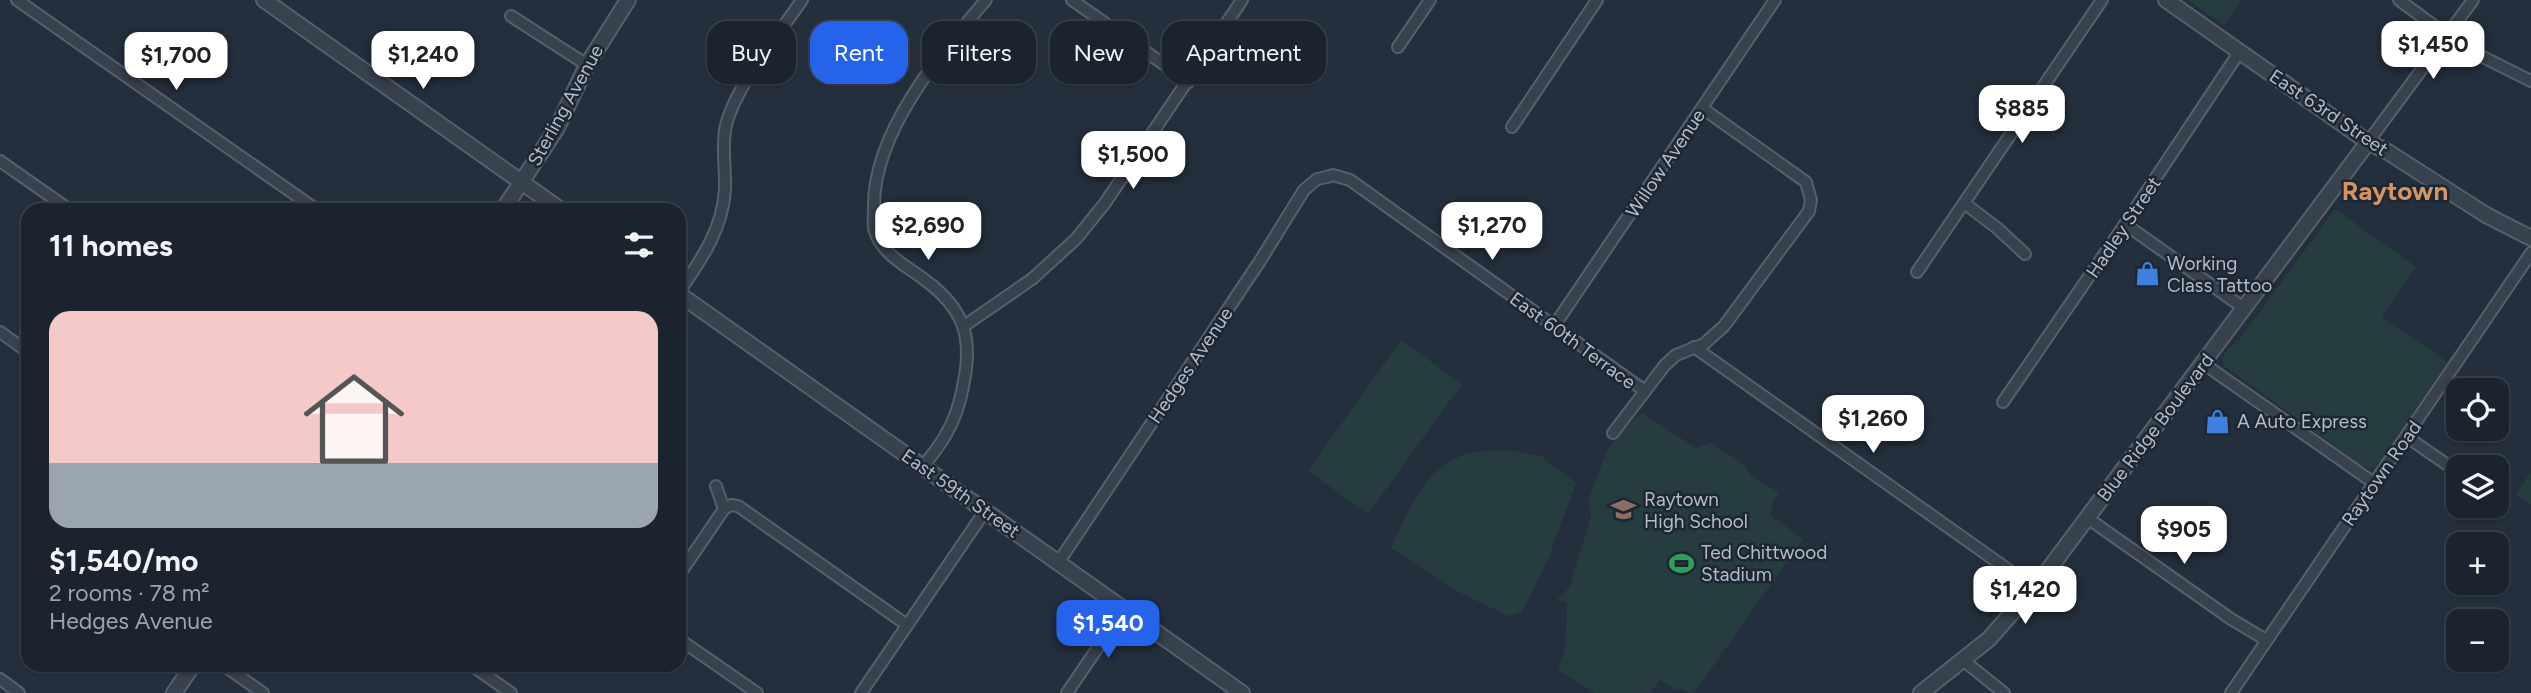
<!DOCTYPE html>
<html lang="en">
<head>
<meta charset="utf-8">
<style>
  :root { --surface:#1b232e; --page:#282f3a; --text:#f1f3f6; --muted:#a0a4aa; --line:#39404a; --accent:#2563eb }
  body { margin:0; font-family:Figtree,sans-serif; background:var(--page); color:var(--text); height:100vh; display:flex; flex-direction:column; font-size:26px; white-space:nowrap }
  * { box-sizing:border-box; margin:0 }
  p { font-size:23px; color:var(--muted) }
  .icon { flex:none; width:38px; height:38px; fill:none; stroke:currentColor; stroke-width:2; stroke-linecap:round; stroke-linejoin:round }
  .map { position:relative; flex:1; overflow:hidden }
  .panel { position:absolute; left:21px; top:203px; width:665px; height:469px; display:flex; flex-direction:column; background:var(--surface); border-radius:21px; box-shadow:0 2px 5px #0004,0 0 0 2px var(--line) }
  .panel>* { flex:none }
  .guide { position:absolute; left:707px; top:21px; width:665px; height:63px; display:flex; gap:14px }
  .fabs { position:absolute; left:2446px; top:378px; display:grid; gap:14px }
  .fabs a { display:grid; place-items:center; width:63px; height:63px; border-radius:14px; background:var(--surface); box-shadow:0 2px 5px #0004,0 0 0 2px var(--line); font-size:35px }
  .price { position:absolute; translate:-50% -60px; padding:0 16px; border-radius:14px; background:#fff; color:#222; font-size:23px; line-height:46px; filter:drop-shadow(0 2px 4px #0008) }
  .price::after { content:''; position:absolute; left:50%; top:42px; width:21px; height:16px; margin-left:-10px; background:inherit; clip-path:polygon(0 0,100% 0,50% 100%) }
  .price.selected { background:var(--accent); color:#fff }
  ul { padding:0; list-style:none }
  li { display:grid; align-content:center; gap:14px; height:371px; padding:0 28px }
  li+li { border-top:2px solid var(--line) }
  li span { display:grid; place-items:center; height:217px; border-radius:21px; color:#555 }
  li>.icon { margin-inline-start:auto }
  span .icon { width:126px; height:126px; fill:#fffc; stroke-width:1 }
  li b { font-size:30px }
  h2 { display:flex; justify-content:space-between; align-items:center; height:84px; padding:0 28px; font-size:30px }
  .tag { padding:0 24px; border-radius:21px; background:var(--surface); box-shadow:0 2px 5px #0004,0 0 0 2px var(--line); font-size:24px; line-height:63px }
  .tag.selected { background:var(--accent); color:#fff }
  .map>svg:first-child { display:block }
  .green { fill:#263c3f }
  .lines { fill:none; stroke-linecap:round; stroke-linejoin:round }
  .minor-casing { stroke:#565f6c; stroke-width:14 }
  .tertiary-casing { stroke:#565f6c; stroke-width:18 }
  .minor { stroke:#38414e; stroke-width:10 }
  .tertiary { stroke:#38414e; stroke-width:14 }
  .labels { text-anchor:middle; stroke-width:5; stroke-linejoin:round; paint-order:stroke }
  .street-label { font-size:19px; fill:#b4bcc9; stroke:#1d2633 }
  .poi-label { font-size:19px; fill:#b4bcc9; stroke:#1d2633; text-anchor:start }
  .district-label { font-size:26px; font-weight:bold; fill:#d59563; stroke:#1d2633 }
</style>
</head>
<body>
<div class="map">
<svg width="2531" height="693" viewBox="0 0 2531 693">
  <rect width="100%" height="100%" fill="#242f3e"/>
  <g class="green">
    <path d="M2188 0H2242L2224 25Z"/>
    <path d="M2335 209 2416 267 2382 317 2449 363 2376 467 2370 469 2361 465 2223 365C2220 352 2231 347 2239 340Z"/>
    <path d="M1401 340 1462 384 1368 514 1308 471Z"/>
    <path d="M1641 412 1696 448 1711 443 1745 465 1751 475 1779 493 1774 500 1770 515 1803 539 1694 693H1689L1683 688 1677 691 1660 680 1650 693 1646 691 1644 693H1595L1558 670 1566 644 1567 603 1557 599 1569 588 1591 516 1588 501 1607 450Z"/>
    <path d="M1510 450 1541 456 1576 483 1548 559 1522 612 1508 616 1455 590 1391 548C1408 512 1425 466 1467 454 1481 450 1496 451 1510 450Z"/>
    <path d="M2531 472V505L2516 494Z"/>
  </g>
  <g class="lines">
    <defs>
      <g id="minor">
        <path d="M17 0 317 210"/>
        <path d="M1072 0 1189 82"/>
        <path d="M2399 0 2463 47 2531 81"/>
        <path d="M511 16 587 65"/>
        <path d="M1398 47 1430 0"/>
        <path d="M1512 127 1597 0"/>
        <path d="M2368 142 2473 0"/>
        <path d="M0 161 70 210"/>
        <path d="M1964 203 1997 228 2025 254"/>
        <path d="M2125 224 2245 309"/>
        <path d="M1917 272 2102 0"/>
        <path d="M679 292C701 260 723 229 725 189 726 168 721 146 726 125 737 84 778 35 802 0"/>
        <path d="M964 326 1032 279 1076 239 1105 203 1242 0"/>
        <path d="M1554 326 1775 0"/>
        <path d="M0 332 28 352"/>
        <path d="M1694 347 2034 588"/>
        <path d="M2204 364 2374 483"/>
        <path d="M2003 402 2125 224 2240 51"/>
        <path d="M1613 433 1665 365 1676 355 1704 344 1724 326 1809 211 1811 200 1806 182 1702 108"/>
        <path d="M2407 437 2459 473"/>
        <path d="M923 467C930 457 939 447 945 436 955 420 961 400 964 381 973 336 963 308 925 280 907 266 880 254 874 228 873 222 874 213 874 207 873 133 940 53 986 0"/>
        <path d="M724 509 731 505 738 506 907 625"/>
        <path d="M2086 517 2231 619 2266 640"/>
        <path d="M1058 563 1260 261 1304 190 1317 179 1327 177 1333 175 1350 180 1645 391"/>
        <path d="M679 575 724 509 716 486"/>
        <path d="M679 639 757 693"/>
        <path d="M1964 661 2004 693"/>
        <path d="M223 665 263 693"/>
        <path d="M471 665 511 693"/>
        <path d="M0 679 19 693"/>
        <path d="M861 693 985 511"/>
        <path d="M1067 693 1124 609"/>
        <path d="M2231 693 2531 253"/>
      </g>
      <g id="tertiary">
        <path d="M264 0 561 210"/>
        <path d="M2166 0 2368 142 2388 152 2486 215 2531 238"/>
        <path d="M503 210 557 128 587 65 628 0"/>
        <path d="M679 294 1242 693"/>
        <path d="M174 693 193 665"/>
        <path d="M1921 693 1989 639 2040 581 2368 142"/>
      </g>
    </defs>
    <use href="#minor" class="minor-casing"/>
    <use href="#tertiary" class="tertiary-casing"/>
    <use href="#minor" class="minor"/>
    <use href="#tertiary" class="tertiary"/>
  </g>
  <defs>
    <symbol id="shop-bare" viewBox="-9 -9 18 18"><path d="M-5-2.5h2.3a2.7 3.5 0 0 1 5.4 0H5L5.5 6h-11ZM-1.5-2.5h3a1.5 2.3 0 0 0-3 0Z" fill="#3f7fe0" stroke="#1d2633" stroke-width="2.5" paint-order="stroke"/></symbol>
    <symbol id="school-bare" viewBox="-9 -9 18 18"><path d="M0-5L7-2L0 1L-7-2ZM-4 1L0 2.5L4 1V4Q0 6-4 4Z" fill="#8d6e63" stroke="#1d2633" stroke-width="2.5" paint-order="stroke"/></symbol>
    <symbol id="stadium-bare" viewBox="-9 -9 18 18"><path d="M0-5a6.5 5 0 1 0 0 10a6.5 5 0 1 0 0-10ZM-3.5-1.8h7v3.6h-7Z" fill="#2e9e5b" stroke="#1d2633" stroke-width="2.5" paint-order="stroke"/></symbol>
  </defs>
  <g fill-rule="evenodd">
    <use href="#shop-bare" x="2130" y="256" width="35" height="35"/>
    <use href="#shop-bare" x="2200" y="404" width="35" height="35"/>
    <use href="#school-bare" x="1606" y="492" width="35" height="35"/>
    <use href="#stadium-bare" x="1664" y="546" width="35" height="35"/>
  </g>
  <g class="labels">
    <g class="street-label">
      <text transform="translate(565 105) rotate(-61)" y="7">Sterling Avenue</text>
      <text transform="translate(2329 112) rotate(34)" y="7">East 63rd Street</text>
      <text transform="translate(1665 163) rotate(-56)" y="7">Willow Avenue</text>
      <text transform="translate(2123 227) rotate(-56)" y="7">Hadley Street</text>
      <text transform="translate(1573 340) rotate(36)" y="7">East 60th Terrace</text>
      <text transform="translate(1190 365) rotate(-56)" y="7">Hedges Avenue</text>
      <text transform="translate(2155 427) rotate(-53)" y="7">Blue Ridge Boulevard</text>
      <text transform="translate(2381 473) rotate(-55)" y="7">Raytown Road</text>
      <text transform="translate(961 493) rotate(35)" y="7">East 59th Street</text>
    </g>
    <g class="poi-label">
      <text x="2167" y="270">Working<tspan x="2167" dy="22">Class Tattoo</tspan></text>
      <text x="2237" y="428">A Auto Express</text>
      <text x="1644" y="506">Raytown<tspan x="1644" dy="22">High School</tspan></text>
      <text x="1701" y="559">Ted Chittwood<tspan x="1701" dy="22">Stadium</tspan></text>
    </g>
    <g class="district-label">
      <text x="2395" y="200">Raytown</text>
    </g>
  </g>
</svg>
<div class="fabs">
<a><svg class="icon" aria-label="locate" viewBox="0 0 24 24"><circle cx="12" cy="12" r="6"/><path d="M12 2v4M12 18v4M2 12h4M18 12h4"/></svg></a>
<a><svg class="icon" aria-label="layers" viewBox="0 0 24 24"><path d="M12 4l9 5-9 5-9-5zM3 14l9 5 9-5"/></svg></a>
<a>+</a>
<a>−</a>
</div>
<b class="price" style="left:2433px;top:81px">$1,450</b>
<b class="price" style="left:423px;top:91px">$1,240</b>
<b class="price" style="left:176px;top:92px">$1,700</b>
<b class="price" style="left:2022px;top:145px">$885</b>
<b class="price" style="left:1133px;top:191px">$1,500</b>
<b class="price" style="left:928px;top:262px">$2,690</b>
<b class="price" style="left:1492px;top:262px">$1,270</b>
<b class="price" style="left:1873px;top:455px">$1,260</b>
<b class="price" style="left:2184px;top:566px">$905</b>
<b class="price" style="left:2025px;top:626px">$1,420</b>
<b class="price selected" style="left:1108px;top:660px">$1,540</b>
<div class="guide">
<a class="tag">Buy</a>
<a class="tag selected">Rent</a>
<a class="tag">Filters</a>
<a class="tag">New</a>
<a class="tag">Apartment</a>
</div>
<section class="panel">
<h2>11 homes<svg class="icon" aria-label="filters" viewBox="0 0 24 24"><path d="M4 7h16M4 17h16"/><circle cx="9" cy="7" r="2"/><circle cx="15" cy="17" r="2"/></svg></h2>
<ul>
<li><span style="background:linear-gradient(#f6c9c9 70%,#9aa5b1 0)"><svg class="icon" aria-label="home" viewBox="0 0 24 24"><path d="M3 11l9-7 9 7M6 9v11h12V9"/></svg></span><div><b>$1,540/mo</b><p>2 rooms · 78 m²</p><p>Hedges Avenue</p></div></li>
</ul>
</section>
</div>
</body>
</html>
